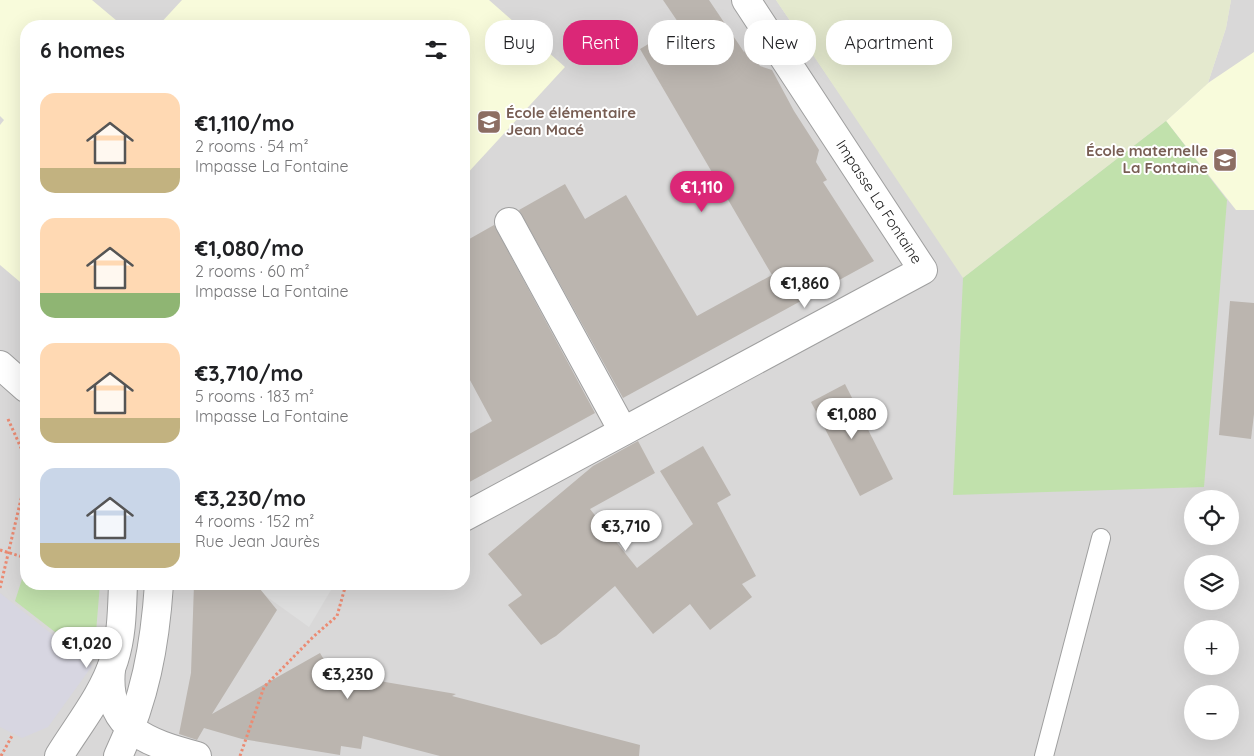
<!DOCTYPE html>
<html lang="en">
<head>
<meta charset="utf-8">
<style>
  :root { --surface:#fff; --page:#f2f2f2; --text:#202124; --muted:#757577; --accent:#db2777 }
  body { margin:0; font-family:Quicksand,sans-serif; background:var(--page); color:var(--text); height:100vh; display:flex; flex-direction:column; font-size:19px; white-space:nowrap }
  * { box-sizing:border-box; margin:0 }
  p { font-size:16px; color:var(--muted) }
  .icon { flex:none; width:28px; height:28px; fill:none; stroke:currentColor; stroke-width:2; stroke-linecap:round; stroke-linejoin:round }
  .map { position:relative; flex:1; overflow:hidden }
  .drawer { position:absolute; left:20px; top:20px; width:450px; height:570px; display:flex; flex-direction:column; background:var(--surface); border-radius:20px; box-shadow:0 5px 20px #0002 }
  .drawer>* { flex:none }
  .top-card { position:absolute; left:485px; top:20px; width:475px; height:45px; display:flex; gap:10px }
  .fabs { position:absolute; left:1184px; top:490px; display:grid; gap:10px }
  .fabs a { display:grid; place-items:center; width:55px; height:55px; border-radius:50%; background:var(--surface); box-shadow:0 5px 20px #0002; font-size:25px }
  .price { position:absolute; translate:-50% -42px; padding:0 11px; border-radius:18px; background:#fff; color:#222; font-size:16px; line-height:32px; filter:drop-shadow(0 1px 2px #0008) }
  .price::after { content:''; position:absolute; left:50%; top:30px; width:15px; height:11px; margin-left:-8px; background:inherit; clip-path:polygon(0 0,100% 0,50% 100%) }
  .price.selected { background:var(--accent); color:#fff }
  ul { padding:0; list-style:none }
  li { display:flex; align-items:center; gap:15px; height:125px; padding:0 20px }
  li span { display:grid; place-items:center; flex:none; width:140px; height:100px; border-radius:15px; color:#555 }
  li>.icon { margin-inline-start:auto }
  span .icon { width:60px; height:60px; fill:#fffc; stroke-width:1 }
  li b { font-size:21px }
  h2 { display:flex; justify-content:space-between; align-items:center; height:60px; padding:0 20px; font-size:21px }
  .pill { padding:0 18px; border-radius:20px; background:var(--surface); box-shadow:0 5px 20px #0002; font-size:18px; line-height:45px }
  .pill.selected { background:var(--accent); color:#fff }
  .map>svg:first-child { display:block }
  .residential { fill:#d9d8d8; fill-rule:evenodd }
  .education { fill:#f8fbdb }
  .farmland { fill:#e4e9ce }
  .grass { fill:#c1e1ac }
  .parking { fill:#dfdfdf }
  .plaza { fill:#d7d6e1 }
  .building { fill:#bbb5af }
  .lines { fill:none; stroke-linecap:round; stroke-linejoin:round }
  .lane-casing { stroke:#9f9f9f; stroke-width:20 }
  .street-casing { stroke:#9f9f9f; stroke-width:30 }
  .path { stroke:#eb8b73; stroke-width:3; stroke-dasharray:2.5 2.5; stroke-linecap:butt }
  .lane { stroke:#fff; stroke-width:18 }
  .street { stroke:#fff; stroke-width:28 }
  .labels { text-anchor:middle; stroke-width:4; stroke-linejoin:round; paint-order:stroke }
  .education-label { font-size:15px; font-weight:bold; fill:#785e54; stroke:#fff; text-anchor:start }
  .street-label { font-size:15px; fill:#1b1b1b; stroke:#fff }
</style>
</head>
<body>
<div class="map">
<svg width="1254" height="756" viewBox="0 0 1254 756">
  <rect width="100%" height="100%" fill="#ece9e1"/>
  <path class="residential" d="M0 0H776L964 277 1166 121 1208 83 1226 28 1231 0H1254V756H0ZM26 26H464V584H26ZM1192 499H1230V536H1192ZM1192 564H1230V601H1192ZM1192 629H1230V666H1192ZM1192 694H1230V731H1192Z"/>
  <g class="education">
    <path d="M0 0H92L123 26H26V287L0 265V125L4 120 0 116Z"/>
    <path d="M182 0H489L565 67 464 177V26H158Z"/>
    <path d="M1254 52V210H1236L1166 121 1208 83Z"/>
  </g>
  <path class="farmland" d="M776 0H1231L1226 28 1208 83 1166 121 963 278Z"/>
  <g class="grass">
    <path d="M1166 121 1227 200 1204 487 953 495 963 278Z"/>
    <path d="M26 572V584H100L95 644 86 656 15 601 24 573Z"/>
  </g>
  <path class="parking" d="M249 584H322L331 590 309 627Z"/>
  <path class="plaza" d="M0 593 92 666 48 727 22 738 0 727Z"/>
  <g class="building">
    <path d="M663 0H709L744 52 749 48 760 66 772 70 794 111 819 150 816 162 827 180 823 182 874 261 623 398 519 210 565 184 585 219 626 195 697 316 772 275 640 49 680 25Z"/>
    <path d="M494 225 595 413 464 485V437L492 421 464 369V242Z"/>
    <path d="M1230 301 1254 303V414L1251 439 1219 435Z"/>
    <path d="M845 384 893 479 860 496 811 402Z"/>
    <path d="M638 441 655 473 590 509 637 568 623 579 693 524 660 471 703 446 731 495 717 503 756 576 742 584 752 597 710 630 690 604 653 634 615 586 556 636 541 645 508 605 522 595 488 554 593 466Z"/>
    <path d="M194 584H256L277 610 212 714 320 653 332 673 456 694 452 696 640 745 639 756H440L363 736 361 749 341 746 340 755 242 739 204 728 197 740 179 734 191 673Z"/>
  </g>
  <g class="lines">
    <defs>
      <path id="lane" d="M1044 756 1101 538"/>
      <g id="street">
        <path d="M509 222 623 431"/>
        <path d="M0 365 26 388"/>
        <path d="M464 517 923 270 746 0"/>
        <path d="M111 669C105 729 148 743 197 756"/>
        <path d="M59 756C78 725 103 695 114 660 122 635 122 609 123 584"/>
        <path d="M118 756C145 700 155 645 159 584"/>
      </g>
    </defs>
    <use href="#lane" class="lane-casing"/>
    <use href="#street" class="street-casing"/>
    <g class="path">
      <path d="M8 419 22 450 26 477"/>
      <path d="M0 550 26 558"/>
      <path d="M0 588 26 478"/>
      <path d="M1 756 13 734"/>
      <path d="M240 756 264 687 313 637 337 616 346 584"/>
    </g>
    <use href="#lane" class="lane"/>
    <use href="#street" class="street"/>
  </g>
  <defs>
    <symbol id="school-square" viewBox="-11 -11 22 22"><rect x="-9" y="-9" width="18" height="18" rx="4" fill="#8d6e63" stroke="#fff"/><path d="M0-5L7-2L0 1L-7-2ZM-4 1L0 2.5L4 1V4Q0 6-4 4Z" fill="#fff"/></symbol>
  </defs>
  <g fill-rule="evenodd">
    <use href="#school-square" x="475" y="108" width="28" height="28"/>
    <use href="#school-square" x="1211" y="146" width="28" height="28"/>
  </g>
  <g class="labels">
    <g class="education-label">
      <text x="506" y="118">École élémentaire<tspan x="506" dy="17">Jean Macé</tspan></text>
      <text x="1208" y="156" text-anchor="end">École maternelle<tspan x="1208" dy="17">La Fontaine</tspan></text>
    </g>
    <g class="street-label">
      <text transform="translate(879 202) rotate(57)" y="5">Impasse La Fontaine</text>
    </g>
  </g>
</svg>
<div class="fabs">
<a><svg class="icon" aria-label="locate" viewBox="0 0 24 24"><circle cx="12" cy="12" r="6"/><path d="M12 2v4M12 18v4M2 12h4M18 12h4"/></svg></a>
<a><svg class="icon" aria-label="layers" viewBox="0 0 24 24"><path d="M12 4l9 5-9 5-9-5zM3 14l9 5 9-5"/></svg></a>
<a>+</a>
<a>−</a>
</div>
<b class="price selected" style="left:702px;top:213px">€1,110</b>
<b class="price" style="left:805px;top:309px">€1,860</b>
<b class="price" style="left:852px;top:440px">€1,080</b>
<b class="price" style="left:626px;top:552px">€3,710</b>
<b class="price" style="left:87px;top:669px">€1,020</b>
<b class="price" style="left:348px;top:700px">€3,230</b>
<div class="top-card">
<a class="pill">Buy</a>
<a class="pill selected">Rent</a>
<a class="pill">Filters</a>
<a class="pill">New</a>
<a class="pill">Apartment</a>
</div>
<section class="drawer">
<h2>6 homes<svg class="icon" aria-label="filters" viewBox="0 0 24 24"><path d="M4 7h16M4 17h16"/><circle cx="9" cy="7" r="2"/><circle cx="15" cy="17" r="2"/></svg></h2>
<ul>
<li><span style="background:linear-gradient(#ffd9b3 75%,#c2b280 0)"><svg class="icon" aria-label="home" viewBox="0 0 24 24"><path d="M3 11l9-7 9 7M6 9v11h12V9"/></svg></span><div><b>€1,110/mo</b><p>2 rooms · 54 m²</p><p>Impasse La Fontaine</p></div></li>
<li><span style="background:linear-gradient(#ffd9b3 75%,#8fb573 0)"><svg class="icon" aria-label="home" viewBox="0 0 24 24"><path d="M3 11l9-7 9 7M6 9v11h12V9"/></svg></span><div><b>€1,080/mo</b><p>2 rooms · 60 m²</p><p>Impasse La Fontaine</p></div></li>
<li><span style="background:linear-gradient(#ffd9b3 75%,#c2b280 0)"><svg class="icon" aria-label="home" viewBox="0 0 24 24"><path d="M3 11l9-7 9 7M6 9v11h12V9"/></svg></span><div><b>€3,710/mo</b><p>5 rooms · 183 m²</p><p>Impasse La Fontaine</p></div></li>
<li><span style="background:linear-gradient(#c9d6e8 75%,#c2b280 0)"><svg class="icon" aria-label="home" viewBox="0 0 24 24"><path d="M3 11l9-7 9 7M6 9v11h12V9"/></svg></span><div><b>€3,230/mo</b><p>4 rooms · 152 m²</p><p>Rue Jean Jaurès</p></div></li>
</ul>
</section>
</div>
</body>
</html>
